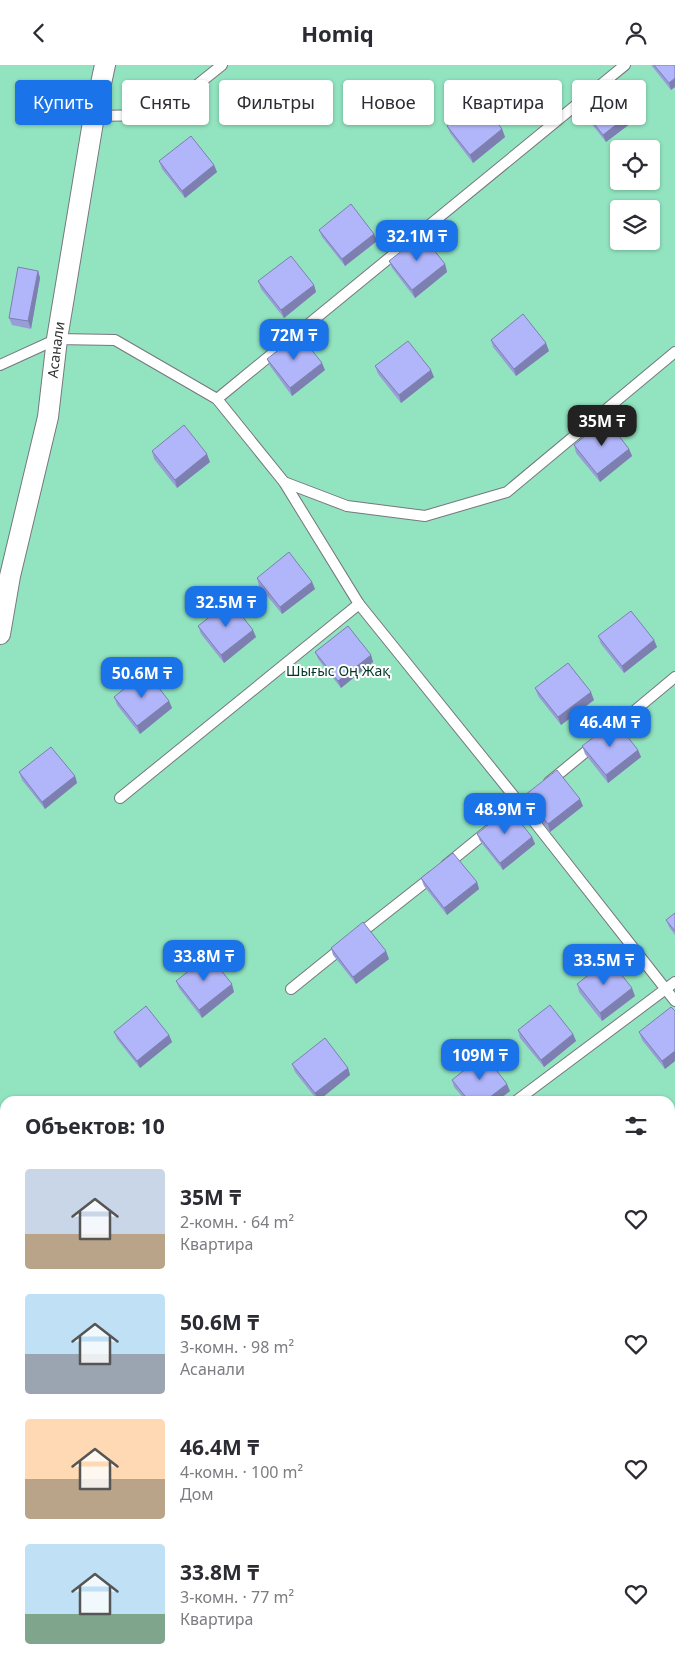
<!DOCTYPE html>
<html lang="ru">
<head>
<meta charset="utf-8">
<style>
  :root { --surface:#fff; --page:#f2f2f3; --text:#2b2b33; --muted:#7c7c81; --accent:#1a73e8 }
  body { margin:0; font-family:"Noto Sans",sans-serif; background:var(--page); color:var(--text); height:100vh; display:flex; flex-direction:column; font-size:19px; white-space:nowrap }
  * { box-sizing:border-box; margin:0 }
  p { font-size:16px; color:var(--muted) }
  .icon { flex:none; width:28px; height:28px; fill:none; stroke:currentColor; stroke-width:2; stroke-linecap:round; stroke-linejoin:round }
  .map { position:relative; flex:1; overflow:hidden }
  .details { position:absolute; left:0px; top:1031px; width:675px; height:571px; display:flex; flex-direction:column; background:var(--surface); border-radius:15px 15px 0 0; box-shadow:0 1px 4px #0004 }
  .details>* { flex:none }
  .guide { position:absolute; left:15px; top:15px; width:645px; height:45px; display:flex; gap:10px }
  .tools { position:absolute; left:610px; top:75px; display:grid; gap:10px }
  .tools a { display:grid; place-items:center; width:50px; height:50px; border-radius:5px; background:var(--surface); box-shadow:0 1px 4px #0004; font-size:25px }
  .price { position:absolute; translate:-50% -42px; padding:0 11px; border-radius:10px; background:var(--accent); color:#fff; font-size:16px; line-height:32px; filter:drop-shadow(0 1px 2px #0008) }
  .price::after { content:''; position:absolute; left:50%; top:30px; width:15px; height:11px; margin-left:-8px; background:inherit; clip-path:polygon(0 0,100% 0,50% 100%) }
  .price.selected { background:#222; color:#fff }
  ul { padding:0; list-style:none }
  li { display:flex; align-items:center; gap:15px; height:125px; padding:0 25px }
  li span { display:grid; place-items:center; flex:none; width:140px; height:100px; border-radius:5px; color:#555 }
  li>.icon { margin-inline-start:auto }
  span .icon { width:60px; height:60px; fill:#fffc; stroke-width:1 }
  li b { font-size:21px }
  h2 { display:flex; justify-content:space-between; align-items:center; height:60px; padding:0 25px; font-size:21px }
  .chip { padding:0 18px; border-radius:5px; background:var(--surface); box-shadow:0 1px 4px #0004; font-size:18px; line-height:45px }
  .chip.selected { background:var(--accent); color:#fff }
  header { display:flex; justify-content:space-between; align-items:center; height:65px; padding:0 25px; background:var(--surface); font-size:22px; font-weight:700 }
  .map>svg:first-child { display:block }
  .green { fill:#92e4c0; fill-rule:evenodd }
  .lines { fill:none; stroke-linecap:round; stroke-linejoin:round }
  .lane-casing { stroke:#76777f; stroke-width:12 }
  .street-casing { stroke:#76777f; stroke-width:22 }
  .lane { stroke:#fff; stroke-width:10 }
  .street { stroke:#fff; stroke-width:20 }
  .wall { fill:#989dd7 }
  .shaded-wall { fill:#7c7faf }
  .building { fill:#b1b6fa; stroke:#7c7faf }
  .labels { text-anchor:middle; stroke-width:4; stroke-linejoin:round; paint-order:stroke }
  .street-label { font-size:14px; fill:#313134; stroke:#fff }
  .park-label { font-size:14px; fill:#033625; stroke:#fff }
</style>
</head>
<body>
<header><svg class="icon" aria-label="back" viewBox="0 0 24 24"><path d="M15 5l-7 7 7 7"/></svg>Homiq<svg class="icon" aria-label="person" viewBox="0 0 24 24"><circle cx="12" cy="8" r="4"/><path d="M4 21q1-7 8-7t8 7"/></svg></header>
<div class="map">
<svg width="675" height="1602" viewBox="0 0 675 1602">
  <rect width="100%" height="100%" fill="#f4f5fe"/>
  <path class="green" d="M0 0H675V1602H0ZM619 84H651V116H619ZM619 144H651V176H619ZM5 1036H670V1598H5Z"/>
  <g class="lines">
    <defs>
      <g id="lane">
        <path d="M94 51 154 50 192 24 222 0"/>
        <path d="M0 300 57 274 115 275 217 334 284 417 347 441 425 451 507 427 675 287"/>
        <path d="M217 334 625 0"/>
        <path d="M284 417 359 539 521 740 675 936"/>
        <path d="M609 667 675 612"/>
        <path d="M549 717 594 680"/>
        <path d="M120 733 359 539"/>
        <path d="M446 800 489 765"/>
        <path d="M358 870 433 811"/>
        <path d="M291 924 343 882"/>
        <path d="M516 1036 675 917"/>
        <path d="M670 1260 675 1256"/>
        <path d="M0 1424 5 1420"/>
        <path d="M670 1576 675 1572"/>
        <path d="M207 1602 227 1598"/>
        <path d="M638 1602 644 1598"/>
      </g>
      <g id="street">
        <path id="s1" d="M0 569 10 511 48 352 57 274 94 51 105 0"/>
      </g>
    </defs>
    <use href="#lane" class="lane-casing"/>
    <use href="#street" class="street-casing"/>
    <use href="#lane" class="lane"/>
    <use href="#street" class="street"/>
  </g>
  <g class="wall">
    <path d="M651 0H675L671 25Z"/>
    <path d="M580 41 639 52 606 77 583 48Z"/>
    <path d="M447 61 502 64 505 72 473 98 450 68Z"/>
    <path d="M159 96 214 100 217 107 185 133 162 104Z"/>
    <path d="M319 165 374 169 377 176 345 201 322 172Z"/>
    <path d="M389 196 445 199 447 207 415 233 392 203Z"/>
    <path d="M38 206 40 213 31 264 12 260 9 253Z"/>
    <path d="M258 216 314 220 316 227 284 253 261 224Z"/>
    <path d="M491 275 549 286 516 311 493 282Z"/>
    <path d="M267 294 325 305 292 331 270 301Z"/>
    <path d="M375 301 434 312 401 338 378 309Z"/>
    <path d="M574 380 629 384 632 391 600 417 576 388Z"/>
    <path d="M152 386 210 397 177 423 154 394Z"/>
    <path d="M257 513 312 517 315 524 282 549 259 521Z"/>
    <path d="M198 561 256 572 224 598 201 569Z"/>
    <path d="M598 571 654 575 657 582 624 608 601 579Z"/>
    <path d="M315 587 371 590 373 597 341 623 318 594Z"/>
    <path d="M535 623 594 635 561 660 538 631Z"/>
    <path d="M114 632 169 636 172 643 140 669 117 640Z"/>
    <path d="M582 681 638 685 641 692 608 718 585 689Z"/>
    <path d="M19 707 75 711 77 718 45 744 22 715Z"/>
    <path d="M525 730 583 741 550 767 527 738Z"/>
    <path d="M477 769 532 772 535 779 503 805 480 776Z"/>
    <path d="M421 813 477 817 479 824 447 850 424 821Z"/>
    <path d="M675 848V870L669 862 666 855Z"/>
    <path d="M331 883 389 894 356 919 333 890Z"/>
    <path d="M176 916 234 927 202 953 179 923Z"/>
    <path d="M577 919 635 931 602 956 579 927Z"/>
    <path d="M675 946V996L665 1004 642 975 639 967Z"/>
    <path d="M518 965 573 969 576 976 544 1002 520 973Z"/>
    <path d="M114 967 169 970 172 977 140 1003 117 974Z"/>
    <path d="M292 999 348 1003 350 1010 318 1036 295 1007Z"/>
    <path d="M452 1015 510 1026 497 1036H466L454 1022Z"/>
  </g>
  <g class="shaded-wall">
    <path d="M675 13V22L671 25 669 18Z"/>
    <path d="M636 44 639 52 606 77 603 70Z"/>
    <path d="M502 64 505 72 473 98 470 90Z"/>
    <path d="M214 100 217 107 185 133 182 126Z"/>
    <path d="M374 169 377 176 345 201 342 194Z"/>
    <path d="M445 199 447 207 415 233 412 225Z"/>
    <path d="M38 206 40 213 31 264 28 256Z"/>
    <path d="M314 220 316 227 284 253 281 245Z"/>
    <path d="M546 278 549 286 516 311 514 304Z"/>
    <path d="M322 298 325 305 292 331 290 323Z"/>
    <path d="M431 305 434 312 401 338 399 330Z"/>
    <path d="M629 384 632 391 600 417 597 409Z"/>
    <path d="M207 389 210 397 177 423 175 415Z"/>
    <path d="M312 517 315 524 282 549 280 542Z"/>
    <path d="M253 565 256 572 224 598 221 590Z"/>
    <path d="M654 575 657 582 624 608 622 601Z"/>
    <path d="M371 590 373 597 341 623 338 616Z"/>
    <path d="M591 627 594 635 561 660 558 652Z"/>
    <path d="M169 636 172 643 140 669 137 661Z"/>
    <path d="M638 685 641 692 608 718 606 710Z"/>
    <path d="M75 711 77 718 45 744 42 737Z"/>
    <path d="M580 734 583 741 550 767 548 759Z"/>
    <path d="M532 772 535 779 503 805 500 798Z"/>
    <path d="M477 817 479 824 447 850 444 843Z"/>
    <path d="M386 886 389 894 356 919 353 912Z"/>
    <path d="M232 919 234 927 202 953 199 945Z"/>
    <path d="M632 923 635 931 602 956 600 948Z"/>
    <path d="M573 969 576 976 544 1002 541 995Z"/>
    <path d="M169 970 172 977 140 1003 137 996Z"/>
    <path d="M675 986V996L665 1004 662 996Z"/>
    <path d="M348 1003 350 1010 318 1036 315 1028Z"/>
    <path d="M507 1019 510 1026 497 1036H485Z"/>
  </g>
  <g class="building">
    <path d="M654 0H675V13L669 18Z"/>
    <path d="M613 15 636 44 603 70 580 41Z"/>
    <path d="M480 35 502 64 470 90 447 61Z"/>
    <path d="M191 71 214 100 182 126 159 96Z"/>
    <path d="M351 139 374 169 342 194 319 165Z"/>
    <path d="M422 170 445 199 412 225 389 196Z"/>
    <path d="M291 191 314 220 281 245 258 216Z"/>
    <path d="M18 202 38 206 28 256 9 253Z"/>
    <path d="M523 249 546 278 514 304 491 275Z"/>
    <path d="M299 269 322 298 290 323 267 294Z"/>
    <path d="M408 276 431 305 399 330 375 301Z"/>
    <path d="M606 354 629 384 597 409 574 380Z"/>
    <path d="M184 360 207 389 175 415 152 386Z"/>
    <path d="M289 487 312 517 280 542 257 513Z"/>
    <path d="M230 536 253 565 221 590 198 561Z"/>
    <path d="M631 546 654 575 622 601 598 571Z"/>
    <path d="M348 561 371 590 338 616 315 587Z"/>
    <path d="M568 598 591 627 558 652 535 623Z"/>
    <path d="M146 606 169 636 137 661 114 632Z"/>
    <path d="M615 656 638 685 606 710 582 681Z"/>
    <path d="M51 682 75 711 42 737 19 707Z"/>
    <path d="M557 705 580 734 548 759 525 730Z"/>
    <path d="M509 743 532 772 500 798 477 769Z"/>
    <path d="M453 788 477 817 444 843 421 813Z"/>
    <path d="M675 848V866L666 855Z"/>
    <path d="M363 857 386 886 353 912 331 883Z"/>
    <path d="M209 890 232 919 199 945 176 916Z"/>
    <path d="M609 894 632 923 600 948 577 919Z"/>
    <path d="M550 940 573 969 541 995 518 965Z"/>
    <path d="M146 941 169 970 137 996 114 967Z"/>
    <path d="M671 942 675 946V986L662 996 639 967Z"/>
    <path d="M325 973 348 1003 315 1028 292 999Z"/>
    <path d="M484 989 507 1019 485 1036H469L452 1015Z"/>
    <path d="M675 1594V1602H666Z"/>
    <path d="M83 1598H134L137 1601 135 1602H86Z"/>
  </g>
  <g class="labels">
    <g class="street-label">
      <text dy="5" stroke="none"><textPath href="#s1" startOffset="290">Асанали</textPath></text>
    </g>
    <g class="park-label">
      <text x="338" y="611">Шығыс Оң Жақ</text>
    </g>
  </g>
</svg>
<div class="tools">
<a><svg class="icon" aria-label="locate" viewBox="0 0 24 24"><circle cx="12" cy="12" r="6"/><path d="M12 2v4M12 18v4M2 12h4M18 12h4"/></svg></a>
<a><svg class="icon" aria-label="layers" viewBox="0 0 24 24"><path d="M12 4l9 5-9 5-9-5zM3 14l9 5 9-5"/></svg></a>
</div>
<b class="price" style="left:417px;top:197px">32.1M ₸</b>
<b class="price" style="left:294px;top:296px">72M ₸</b>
<b class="price selected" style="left:602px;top:382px">35M ₸</b>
<b class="price" style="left:226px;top:563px">32.5M ₸</b>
<b class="price" style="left:142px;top:634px">50.6M ₸</b>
<b class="price" style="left:610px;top:683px">46.4M ₸</b>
<b class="price" style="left:505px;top:770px">48.9M ₸</b>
<b class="price" style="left:204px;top:917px">33.8M ₸</b>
<b class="price" style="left:604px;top:921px">33.5M ₸</b>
<b class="price" style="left:480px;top:1016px">109M ₸</b>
<div class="guide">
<a class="chip selected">Купить</a>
<a class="chip">Снять</a>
<a class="chip">Фильтры</a>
<a class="chip">Новое</a>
<a class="chip">Квартира</a>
<a class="chip">Дом</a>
</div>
<section class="details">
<h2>Объектов: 10<svg class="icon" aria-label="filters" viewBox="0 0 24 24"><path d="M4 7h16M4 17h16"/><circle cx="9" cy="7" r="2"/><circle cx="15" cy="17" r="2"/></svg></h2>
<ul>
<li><span style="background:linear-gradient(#c9d6e8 65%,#b9a48a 0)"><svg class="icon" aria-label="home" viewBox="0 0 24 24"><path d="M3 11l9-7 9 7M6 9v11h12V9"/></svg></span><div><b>35M ₸</b><p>2-комн. · 64 m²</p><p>Квартира</p></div><svg class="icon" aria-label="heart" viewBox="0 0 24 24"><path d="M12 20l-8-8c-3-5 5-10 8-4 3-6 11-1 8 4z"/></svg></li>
<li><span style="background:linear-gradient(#bfe0f5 60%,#9aa5b1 0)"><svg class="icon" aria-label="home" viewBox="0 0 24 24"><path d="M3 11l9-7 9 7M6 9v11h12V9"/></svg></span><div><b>50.6M ₸</b><p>3-комн. · 98 m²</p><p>Асанали</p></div><svg class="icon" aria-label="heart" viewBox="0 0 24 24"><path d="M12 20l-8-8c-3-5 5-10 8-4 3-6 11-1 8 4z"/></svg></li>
<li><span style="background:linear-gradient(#ffd9b3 60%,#b9a48a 0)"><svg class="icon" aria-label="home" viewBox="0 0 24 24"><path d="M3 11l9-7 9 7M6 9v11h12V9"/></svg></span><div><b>46.4M ₸</b><p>4-комн. · 100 m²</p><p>Дом</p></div><svg class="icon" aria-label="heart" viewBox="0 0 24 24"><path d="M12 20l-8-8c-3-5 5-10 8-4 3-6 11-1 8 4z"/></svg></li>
<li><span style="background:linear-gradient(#bfe0f5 70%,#7fa58c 0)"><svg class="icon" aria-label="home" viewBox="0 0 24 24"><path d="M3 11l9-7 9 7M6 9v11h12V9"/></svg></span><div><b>33.8M ₸</b><p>3-комн. · 77 m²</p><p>Квартира</p></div><svg class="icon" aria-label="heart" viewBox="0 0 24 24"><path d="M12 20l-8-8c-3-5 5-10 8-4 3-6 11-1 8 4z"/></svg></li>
</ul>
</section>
</div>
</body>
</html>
